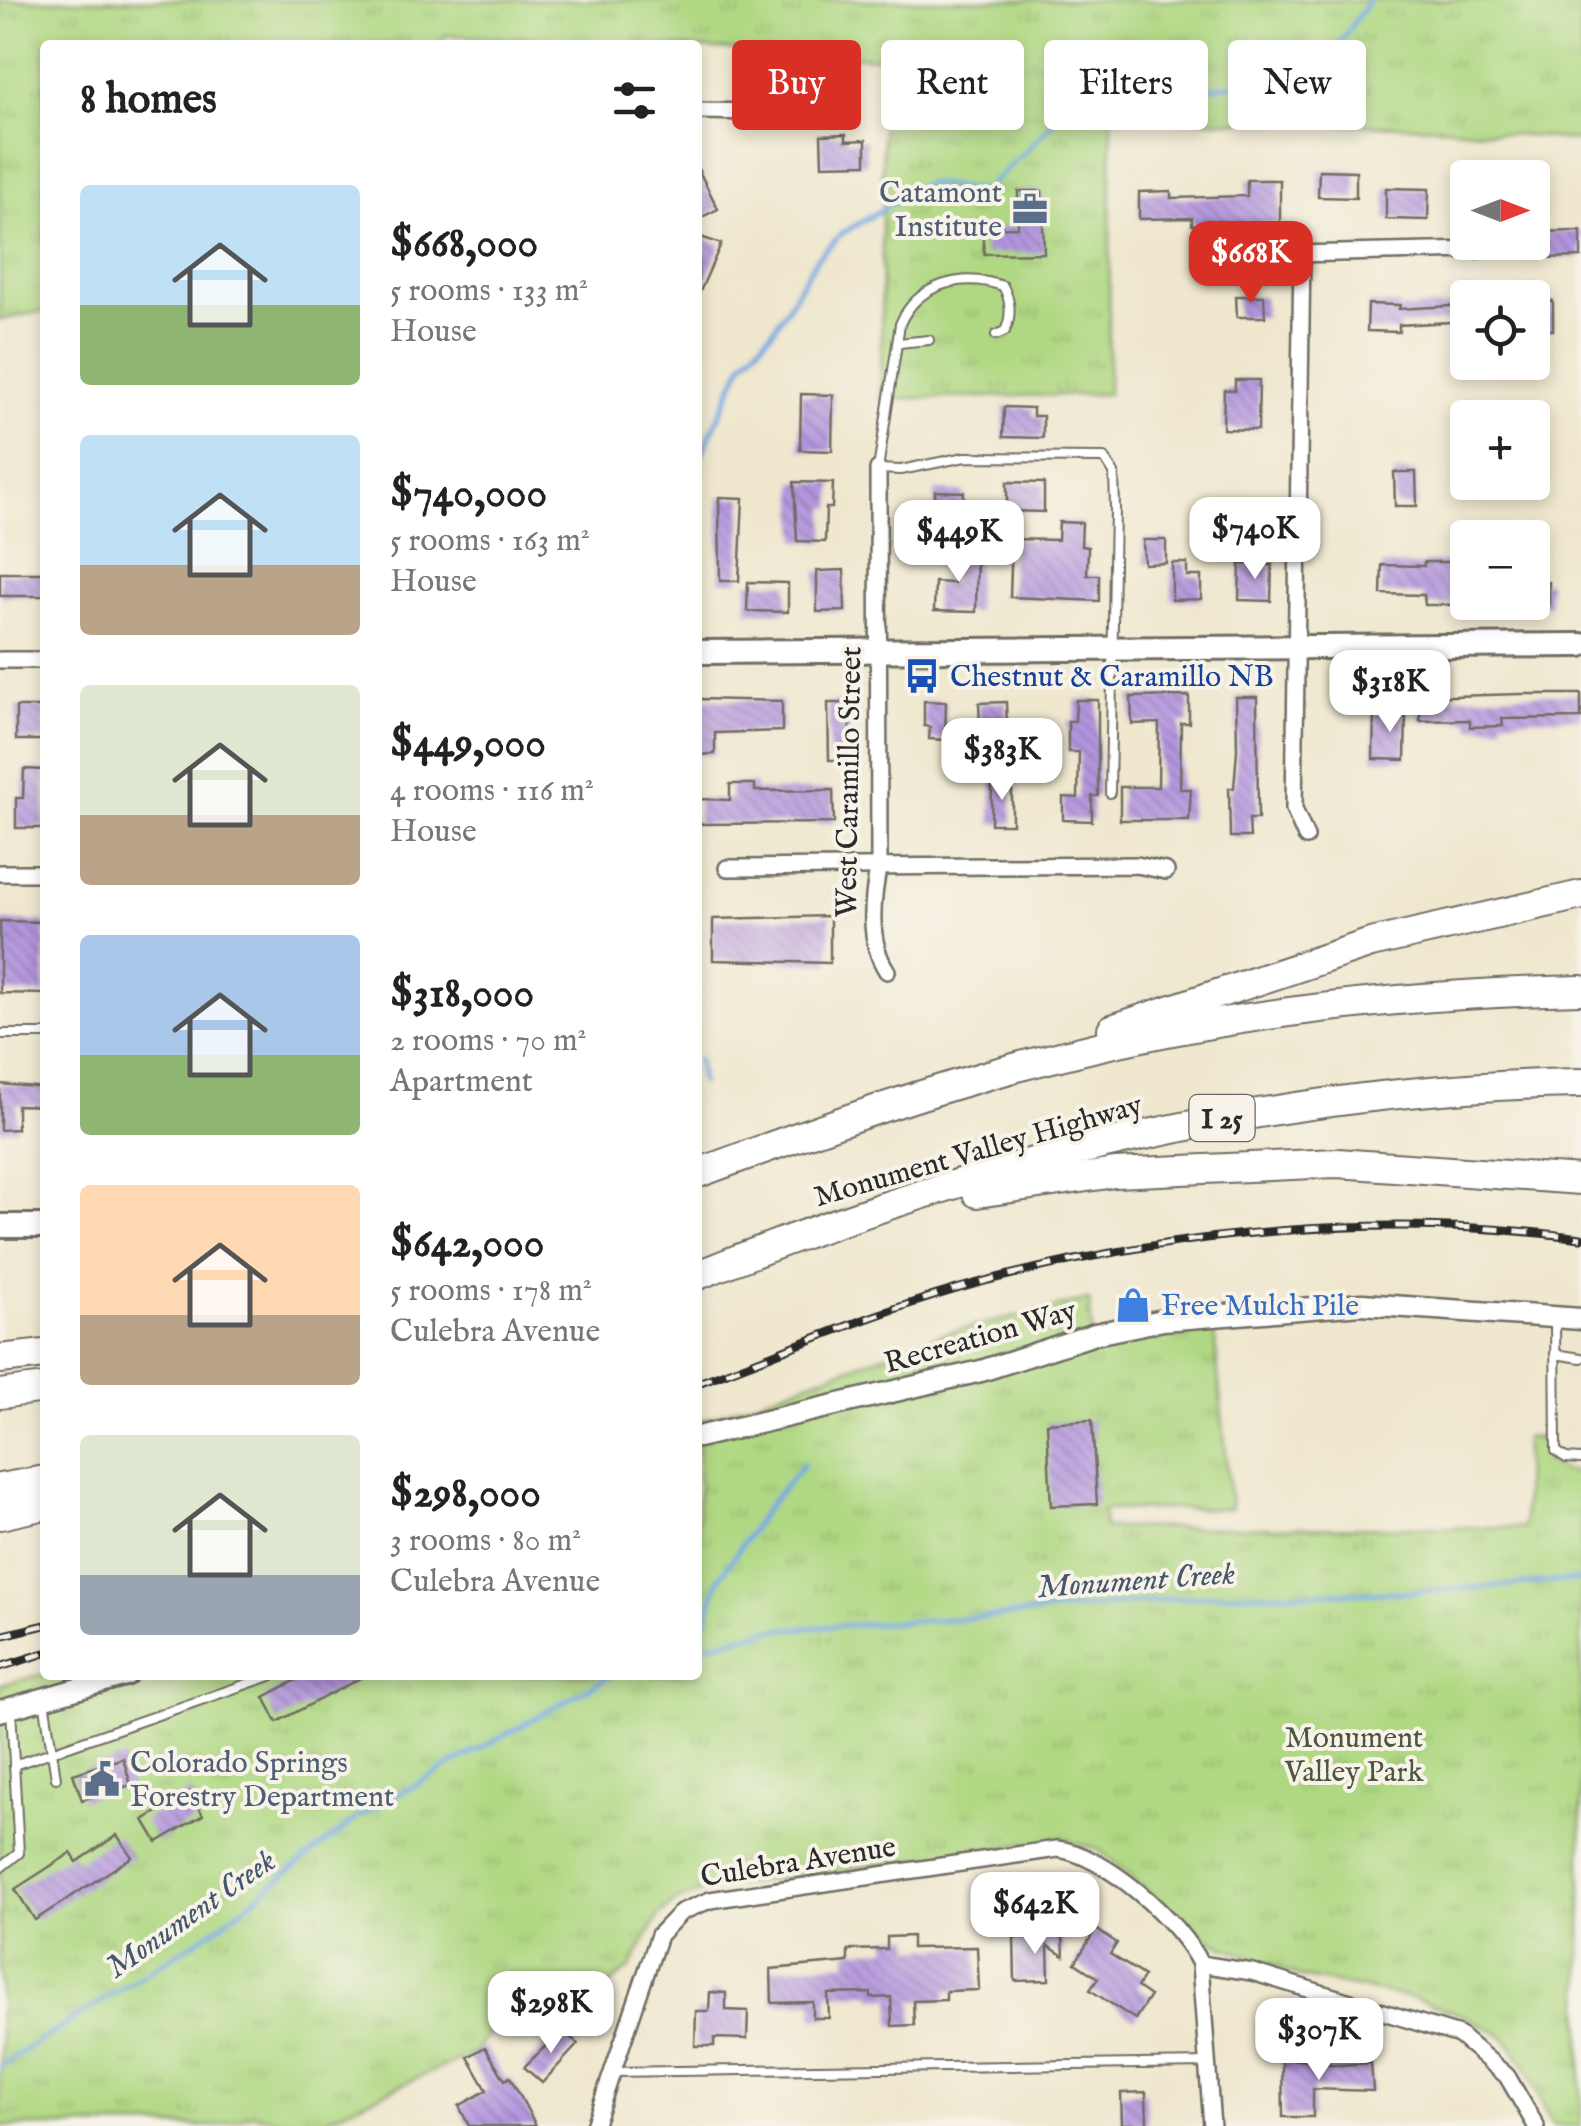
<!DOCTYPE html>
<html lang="en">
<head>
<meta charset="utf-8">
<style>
  :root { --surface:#fff; --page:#f2f2f2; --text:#222; --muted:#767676; --accent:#d93025 }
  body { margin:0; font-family:"IM FELL English",serif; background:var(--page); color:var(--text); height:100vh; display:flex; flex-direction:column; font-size:38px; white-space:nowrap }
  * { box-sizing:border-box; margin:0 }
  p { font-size:32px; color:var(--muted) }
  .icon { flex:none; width:55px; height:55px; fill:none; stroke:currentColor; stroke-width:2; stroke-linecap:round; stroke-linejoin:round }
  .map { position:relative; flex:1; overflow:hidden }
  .panel { position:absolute; left:40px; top:40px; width:662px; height:1640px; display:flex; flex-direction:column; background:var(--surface); border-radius:10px; box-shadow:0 5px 15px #0003 }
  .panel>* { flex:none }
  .top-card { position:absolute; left:732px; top:40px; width:698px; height:90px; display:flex; gap:20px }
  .needle { width:65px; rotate:90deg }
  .buttons { position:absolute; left:1450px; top:160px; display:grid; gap:20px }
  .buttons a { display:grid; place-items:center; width:100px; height:100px; border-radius:10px; background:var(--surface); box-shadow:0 5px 15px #0003; font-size:50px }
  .price { position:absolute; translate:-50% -85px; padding:0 22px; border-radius:20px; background:#fff; color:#222; font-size:32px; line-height:65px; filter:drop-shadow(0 2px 5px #0008) }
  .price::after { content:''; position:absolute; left:50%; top:60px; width:30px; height:22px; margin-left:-15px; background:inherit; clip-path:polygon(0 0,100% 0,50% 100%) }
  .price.active { background:var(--accent); color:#fff }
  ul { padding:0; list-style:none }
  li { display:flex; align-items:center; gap:30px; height:250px; padding:0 40px }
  li span { display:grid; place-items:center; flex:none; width:280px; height:200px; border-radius:10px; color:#555 }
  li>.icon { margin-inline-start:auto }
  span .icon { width:120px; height:120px; fill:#fffc; stroke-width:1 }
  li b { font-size:42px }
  h2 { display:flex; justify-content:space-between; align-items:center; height:120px; padding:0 40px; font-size:42px }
  .pill { padding:0 35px; border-radius:10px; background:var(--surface); box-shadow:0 5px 15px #0003; font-size:35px; line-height:90px }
  .pill.active { background:var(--accent); color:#fff }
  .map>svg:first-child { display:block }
  .park { fill:url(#park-tufts); stroke:#6e8257; stroke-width:2.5 }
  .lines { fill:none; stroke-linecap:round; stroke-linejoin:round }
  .stream { stroke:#75a9e1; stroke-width:5 }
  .building { fill:url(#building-back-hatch) }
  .service-casing { stroke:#706d64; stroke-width:12 }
  .minor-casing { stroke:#706d64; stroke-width:20 }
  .tertiary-casing { stroke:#706d64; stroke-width:25 }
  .secondary-casing { stroke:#706d64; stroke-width:28 }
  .motorway-casing { stroke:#706d64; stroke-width:32 }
  .service { stroke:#fff; stroke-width:8 }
  .minor { stroke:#fff; stroke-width:15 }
  .tertiary { stroke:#fff; stroke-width:20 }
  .secondary { stroke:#fff; stroke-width:22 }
  .motorway { stroke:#fff; stroke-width:28 }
  .rail-casing { stroke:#2b2b2b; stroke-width:9 }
  .rail { stroke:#f7f3e8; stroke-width:5; stroke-dasharray:15; stroke-linecap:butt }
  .labels { text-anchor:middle; stroke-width:8; stroke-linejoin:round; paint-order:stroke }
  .shield { fill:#f7f3e8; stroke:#686764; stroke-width:2.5 }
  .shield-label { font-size:28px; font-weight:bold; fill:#2b2b2b }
  .service-label { font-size:30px; fill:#4e5e75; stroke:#f7f3e8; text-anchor:end }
  .transit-label { font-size:30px; fill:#164399; stroke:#f7f3e8; text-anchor:start }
  .street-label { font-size:30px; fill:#2b2b2b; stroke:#f7f3e8 }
  .shop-label { font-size:30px; fill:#366cbe; stroke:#f7f3e8; text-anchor:start }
  .park-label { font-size:30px; fill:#4c5641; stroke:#f7f3e8 }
  .water-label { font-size:32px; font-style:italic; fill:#45576b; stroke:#f7f3e8 }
</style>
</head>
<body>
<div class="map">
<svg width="1581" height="2126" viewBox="0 0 1581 2126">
  <defs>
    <pattern id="park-tufts" width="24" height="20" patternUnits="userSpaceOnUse" patternTransform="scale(2.5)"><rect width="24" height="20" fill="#b0d883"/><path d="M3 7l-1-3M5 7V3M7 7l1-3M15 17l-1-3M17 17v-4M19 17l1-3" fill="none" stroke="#98ba71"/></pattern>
    <pattern id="building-back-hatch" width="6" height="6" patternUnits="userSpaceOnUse" patternTransform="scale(2.5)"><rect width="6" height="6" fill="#b496df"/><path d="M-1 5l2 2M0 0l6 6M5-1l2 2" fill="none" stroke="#937bb5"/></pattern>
  </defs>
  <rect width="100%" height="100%" fill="#f7f3e8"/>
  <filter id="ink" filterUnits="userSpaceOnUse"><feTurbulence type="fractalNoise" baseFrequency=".01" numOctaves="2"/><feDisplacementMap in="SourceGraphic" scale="20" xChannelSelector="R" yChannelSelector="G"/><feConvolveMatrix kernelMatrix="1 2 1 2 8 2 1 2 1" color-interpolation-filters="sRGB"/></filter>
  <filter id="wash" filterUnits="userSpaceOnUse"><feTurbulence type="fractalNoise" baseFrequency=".0048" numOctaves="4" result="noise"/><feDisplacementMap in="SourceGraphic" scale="40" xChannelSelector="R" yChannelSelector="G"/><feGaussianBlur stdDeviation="2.25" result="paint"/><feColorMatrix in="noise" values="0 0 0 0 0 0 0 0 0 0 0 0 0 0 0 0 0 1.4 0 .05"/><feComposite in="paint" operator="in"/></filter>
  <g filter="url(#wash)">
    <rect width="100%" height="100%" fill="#efe7ce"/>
    <g class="park">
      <path d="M0 0H1581V141L1442 127 1112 118 1108 394 881 399 883 58 446 35 438 45H45V311L0 320Z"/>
      <path d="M1089 1300 1093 1346 1213 1321 1231 1508 1103 1510 1104 1528 1524 1527 1525 1438 1541 1437 1547 1461 1565 1471 1581 1472V2126H1552L1525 2064 1504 2037 1465 2016 1413 1998 1301 1977 1215 1943 1191 1928 1098 1849 1062 1839 711 1888 676 1901 660 1914 629 1969 596 1996 564 2007 521 2005 506 2009 474 2053 309 2126 253 2114 218 2126H0V1685L45 1674 698 1675V1422L942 1334Z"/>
    </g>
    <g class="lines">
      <g class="stream">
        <path d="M698 462 743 363 774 329 817 258 841 234 927 183 983 191 1028 149 1110 58 1137 56 1185 91 1320 72 1369 0"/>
        <path d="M698 1060 701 1083"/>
        <path d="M698 1647 769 1630 1001 1616 1224 1594 1413 1592 1581 1580"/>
        <path d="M698 1647 718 1580 767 1507 804 1464"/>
        <path d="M0 2066 217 1928 360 1816 612 1675"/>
      </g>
    </g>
    <g id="blocks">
      <g class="building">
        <path d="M846 134V141L866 140V164L822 165 821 135Z"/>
        <path d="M698 169 718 209 698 219Z"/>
        <path d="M1319 170 1356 171V198L1318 197Z"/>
        <path d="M1247 180H1280V223L1192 225V218L1139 219V192L1171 191V198L1247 196Z"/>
        <path d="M1386 188 1429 189 1428 220 1386 219Z"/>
        <path d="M1018 191H1042L1044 253 984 254 982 228 1018 227Z"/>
        <path d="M1581 231V257L1537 258 1536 232Z"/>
        <path d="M698 236 721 244 698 296Z"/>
        <path d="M1236 296H1264L1265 317H1237Z"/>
        <path d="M1532 300 1553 301V330H1532Z"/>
        <path d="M1368 304 1400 305 1399 309 1468 305V321L1399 325V332L1367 331Z"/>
        <path d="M1235 380H1259L1258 430 1223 429 1224 390H1235Z"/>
        <path d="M801 394 833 395 832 451 800 450Z"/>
        <path d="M1004 407 1033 408V416H1043V438L1003 437Z"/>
        <path d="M1394 472H1416L1417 506H1395Z"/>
        <path d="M794 482 833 483 832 508H826L825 542 797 541Z"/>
        <path d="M1007 482 1044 483V512L1007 511Z"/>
        <path d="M935 491 964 492 963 511H935Z"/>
        <path d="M719 497 743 498 739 581H720Z"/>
        <path d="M1059 522 1082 523 1081 546 1088 547 1087 575H1099V601L1010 597 1012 539 1058 540Z"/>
        <path d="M1143 540H1166V563L1144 564Z"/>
        <path d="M955 547 977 548 976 612 934 611 935 582 954 583Z"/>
        <path d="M1424 562H1468V605H1425L1424 595 1381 594 1382 565 1424 566Z"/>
        <path d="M1172 563H1187V576H1201V599L1172 600Z"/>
        <path d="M1240 564 1272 565 1271 601 1239 600Z"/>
        <path d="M844 570 845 611 817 612V571Z"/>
        <rect x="0" y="573" width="45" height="23"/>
        <path d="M748 582 788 583V612L747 611Z"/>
        <rect x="1532" y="582" width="17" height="23"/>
        <path d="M1520 694H1581V718L1502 719 1503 726 1470 727V720L1420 721V697Z"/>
        <path d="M1189 696V723H1181L1180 789H1191L1189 820H1120V787H1158L1159 723 1132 724 1131 697Z"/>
        <path d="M1236 697H1257L1258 819H1249L1250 837H1230L1229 788H1234L1237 750Z"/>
        <path d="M698 699 782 701V731L715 733V754L698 755Z"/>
        <path d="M1076 700H1098V796H1092V821L1063 820V797L1078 798 1079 752H1068V721H1075Z"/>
        <path d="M924 701 946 702 945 740 929 739 930 727 924 726Z"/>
        <path d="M1006 702 1007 726H980L979 703Z"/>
        <path d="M828 703H850V760H829Z"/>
        <rect x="16" y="707" width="29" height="33"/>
        <path d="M1374 711H1406L1405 760 1373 759Z"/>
        <rect x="970" y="735" width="16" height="20"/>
        <path d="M24 769 45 770V828H16V798H23Z"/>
        <path d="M992 782H1012V824H991Z"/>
        <path d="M730 784H755V791L833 790 834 823 698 824V799L730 800Z"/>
        <path d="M830 916V963L713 960V919Z"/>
        <path d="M0 921 45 922V994L0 993Z"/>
        <path d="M0 1084 45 1088V1106L17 1105V1129L0 1130Z"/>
        <path d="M1092 1420 1097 1504 1051 1506 1047 1423Z"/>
        <path d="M306 1675H366L277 1722 264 1697Z"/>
        <path d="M123 1758 131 1785 82 1800 73 1774Z"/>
        <path d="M190 1792 203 1815 157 1842 144 1820Z"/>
        <path d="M117 1835 132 1857 35 1920 15 1889 71 1853 77 1862Z"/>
        <path d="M1096 1929 1117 1943 1110 1954 1144 1976 1137 1987 1150 1996 1135 2019 1090 1990 1098 1978 1075 1963Z"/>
        <path d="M912 1936V1948L977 1947 979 1990 946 1991V2000L913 2001 914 2025 892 2026 891 1997 871 1998V1993L828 1994 829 2018H813V2002L772 2003 771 1969 848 1962V1950L887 1949V1937Z"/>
        <path d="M1063 1936 1064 1956 1048 1946 1049 1980 1015 1981 1014 1938Z"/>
        <path d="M710 1992 726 1993V2010L748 2011 747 2039 714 2038V2046H695L696 2011H709Z"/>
        <path d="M562 2030 578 2044 542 2083 524 2067Z"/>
        <path d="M485 2047 505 2080 510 2077 536 2126H469L459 2106 487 2090 468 2057Z"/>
        <path d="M1282 2058 1339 2065 1371 2063 1373 2091 1313 2089V2117H1283Z"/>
        <path d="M1146 2092 1147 2124H1122L1121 2093Z"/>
      </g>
    </g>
  </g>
  <g filter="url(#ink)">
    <use href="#blocks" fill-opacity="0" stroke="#706d64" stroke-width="2.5"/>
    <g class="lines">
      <defs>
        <g id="service">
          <path d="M996 335 1005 331C1012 316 1011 301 1003 286 962 272 917 284 900 324L878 469 901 470 965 457 1104 458 1114 473 1115 508 1110 793"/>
          <path d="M899 343 929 340"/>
          <path d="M0 1034H45"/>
          <path d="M1555 1318 1556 1451 1566 1458 1581 1459"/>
          <path d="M1555 1354 1581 1358"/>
          <path d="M44 1700 56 1778"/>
          <path d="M14 1765 273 1675"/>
          <path d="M0 1868 19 1853 11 1709"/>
          <path d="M613 2072 1208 2063"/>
        </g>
        <g id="minor">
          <path d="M698 111 827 113"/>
          <path d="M1302 253 1294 809 1306 837"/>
          <path d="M1203 256 1478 250"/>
          <path d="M878 469 879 864C872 899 867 941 887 971"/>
          <path d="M0 660H45"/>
          <path d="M727 868 1137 865 1166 871"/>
          <path d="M0 873H45"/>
          <path d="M1200 1964 1212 2126"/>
          <path d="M594 2126 659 1935 681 1912 710 1900 1057 1849C1103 1853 1181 1922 1200 1964L1252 1972 1459 2035 1507 2076 1536 2126"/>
        </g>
        <g id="tertiary">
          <path d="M698 1437 981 1371 1095 1334 1163 1320 1362 1304 1581 1319"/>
          <path d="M0 1711 126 1675"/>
        </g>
        <g id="secondary">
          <path d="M698 652 1581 645"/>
          <path d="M0 1226H45"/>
        </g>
        <g id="motorway">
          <path d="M1112 1029 1371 943 1581 895"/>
          <path d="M698 1173C817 1129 937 1086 1060 1056 1229 1013 1407 994 1581 990"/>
          <path d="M977 1193 1115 1173 1337 1163 1581 1180"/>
          <path d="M698 1275C979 1161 1276 1088 1581 1083"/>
          <path d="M0 1359 45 1354"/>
          <path d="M0 1394 45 1388"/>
          <path d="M0 1488 45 1480"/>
          <path d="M0 1515 45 1505"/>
        </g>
      </defs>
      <use href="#service" class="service-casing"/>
      <use href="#minor" class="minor-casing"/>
      <use href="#tertiary" class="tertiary-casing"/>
      <use href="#secondary" class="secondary-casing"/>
      <use href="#motorway" class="motorway-casing"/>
      <use href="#service" class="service"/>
      <use href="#minor" class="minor"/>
      <use href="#tertiary" class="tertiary"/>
      <use href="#secondary" class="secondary"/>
      <use href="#motorway" class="motorway"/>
      <defs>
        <g id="rail">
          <path d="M698 1383C792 1348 887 1307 985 1281 1175 1231 1386 1211 1581 1238"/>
          <path d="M0 1636 45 1625"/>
          <path d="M0 1667 45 1653"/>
        </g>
      </defs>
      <use href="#rail" class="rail-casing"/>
      <use href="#rail" class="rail"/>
    </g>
  </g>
  <defs>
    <symbol id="office-bare" viewBox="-9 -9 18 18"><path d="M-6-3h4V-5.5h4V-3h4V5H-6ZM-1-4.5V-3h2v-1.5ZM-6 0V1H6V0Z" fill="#5c6f8a" stroke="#f7f3e8" stroke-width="2.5" paint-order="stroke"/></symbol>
    <symbol id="bus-bare" viewBox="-9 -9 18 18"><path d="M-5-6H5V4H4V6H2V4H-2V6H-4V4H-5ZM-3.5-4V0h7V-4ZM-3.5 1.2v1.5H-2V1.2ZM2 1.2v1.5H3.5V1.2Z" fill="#1a4fb4" stroke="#f7f3e8" stroke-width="2.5" paint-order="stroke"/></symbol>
    <symbol id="shop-bare" viewBox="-9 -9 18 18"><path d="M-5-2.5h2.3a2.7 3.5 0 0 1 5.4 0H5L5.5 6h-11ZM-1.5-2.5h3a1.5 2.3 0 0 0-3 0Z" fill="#3f7fe0" stroke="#f7f3e8" stroke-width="2.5" paint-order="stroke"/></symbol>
    <symbol id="civic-bare" viewBox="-9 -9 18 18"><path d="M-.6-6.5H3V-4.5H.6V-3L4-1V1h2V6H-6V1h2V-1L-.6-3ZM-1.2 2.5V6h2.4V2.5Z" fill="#5c6f8a" stroke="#f7f3e8" stroke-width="2.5" paint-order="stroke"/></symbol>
  </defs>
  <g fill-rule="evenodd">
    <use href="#office-bare" x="1005" y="184" width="50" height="50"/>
    <use href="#bus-bare" x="897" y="651" width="50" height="50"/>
    <use href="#shop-bare" x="1108" y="1280" width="50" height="50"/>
    <use href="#civic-bare" x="77" y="1754" width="50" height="50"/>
  </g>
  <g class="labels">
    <rect class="shield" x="1189.5" y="1095" width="65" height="46" rx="8"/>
    <g class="shield-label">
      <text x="1222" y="1128">I 25</text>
    </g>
    <g class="service-label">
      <text x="1002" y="202">Catamont<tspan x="1002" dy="34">Institute</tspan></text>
      <text x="130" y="1772" text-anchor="start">Colorado Springs<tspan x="130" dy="34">Forestry Department</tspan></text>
    </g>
    <g class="transit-label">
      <text x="950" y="686">Chestnut &amp; Caramillo NB</text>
    </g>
    <g class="street-label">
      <text transform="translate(848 782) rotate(-89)" y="10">West Caramillo Street</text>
      <text transform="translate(978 1150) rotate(-16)" y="10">Monument Valley Highway</text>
      <text transform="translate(980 1336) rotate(-16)" y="10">Recreation Way</text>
      <text transform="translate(798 1861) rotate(-9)" y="10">Culebra Avenue</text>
    </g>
    <g class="shop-label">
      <text x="1161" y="1315">Free Mulch Pile</text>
    </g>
    <g class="park-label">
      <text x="1354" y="1747">Monument<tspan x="1354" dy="34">Valley Park</tspan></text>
    </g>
    <g class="water-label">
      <text transform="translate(1136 1579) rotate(-4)" y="11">Monument Creek</text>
      <text transform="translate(190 1913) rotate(-35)" y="11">Monument Creek</text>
    </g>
  </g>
</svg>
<div class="buttons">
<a><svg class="needle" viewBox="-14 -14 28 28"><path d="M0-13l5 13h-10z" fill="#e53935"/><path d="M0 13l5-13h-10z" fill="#767676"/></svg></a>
<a><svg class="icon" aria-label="locate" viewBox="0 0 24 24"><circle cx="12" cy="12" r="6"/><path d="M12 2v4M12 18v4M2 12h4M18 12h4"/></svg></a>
<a>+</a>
<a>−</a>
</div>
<b class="price active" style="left:1251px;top:306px">$668K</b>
<b class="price" style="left:1255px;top:582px">$740K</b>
<b class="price" style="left:959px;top:585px">$449K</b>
<b class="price" style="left:1390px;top:735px">$318K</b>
<b class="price" style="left:1002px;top:803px">$383K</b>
<b class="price" style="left:1035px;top:1957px">$642K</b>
<b class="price" style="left:551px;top:2056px">$298K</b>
<b class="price" style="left:1319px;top:2083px">$307K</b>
<div class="top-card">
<a class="pill active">Buy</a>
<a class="pill">Rent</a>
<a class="pill">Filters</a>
<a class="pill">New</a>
</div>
<section class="panel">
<h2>8 homes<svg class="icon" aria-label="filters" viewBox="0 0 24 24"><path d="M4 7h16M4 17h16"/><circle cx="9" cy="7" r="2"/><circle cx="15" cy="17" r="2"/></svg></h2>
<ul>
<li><span style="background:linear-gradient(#bfe0f5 60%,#8fb573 0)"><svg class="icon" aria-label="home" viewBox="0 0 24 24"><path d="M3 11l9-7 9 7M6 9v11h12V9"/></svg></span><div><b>$668,000</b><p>5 rooms · 133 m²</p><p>House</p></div></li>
<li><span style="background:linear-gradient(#bfe0f5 65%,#b9a48a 0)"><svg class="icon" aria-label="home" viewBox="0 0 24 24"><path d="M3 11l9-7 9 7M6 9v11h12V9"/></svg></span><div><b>$740,000</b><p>5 rooms · 163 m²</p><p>House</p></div></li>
<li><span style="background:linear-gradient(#dfe7d0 65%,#b9a48a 0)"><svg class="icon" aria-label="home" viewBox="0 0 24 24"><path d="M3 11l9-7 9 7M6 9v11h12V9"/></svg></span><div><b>$449,000</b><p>4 rooms · 116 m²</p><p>House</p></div></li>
<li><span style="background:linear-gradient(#a9c7e8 60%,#8fb573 0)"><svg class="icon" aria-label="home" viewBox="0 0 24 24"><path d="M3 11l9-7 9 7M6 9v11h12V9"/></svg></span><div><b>$318,000</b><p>2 rooms · 70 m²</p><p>Apartment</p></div></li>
<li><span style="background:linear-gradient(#ffd9b3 65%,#b9a48a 0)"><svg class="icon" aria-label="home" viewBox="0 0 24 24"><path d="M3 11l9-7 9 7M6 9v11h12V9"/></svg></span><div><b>$642,000</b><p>5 rooms · 178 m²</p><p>Culebra Avenue</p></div></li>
<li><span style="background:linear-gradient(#dfe7d0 70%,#9aa5b1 0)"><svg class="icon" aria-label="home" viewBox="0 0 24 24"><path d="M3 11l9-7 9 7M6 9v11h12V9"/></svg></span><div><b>$298,000</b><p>3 rooms · 80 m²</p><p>Culebra Avenue</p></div></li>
</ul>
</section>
</div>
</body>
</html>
